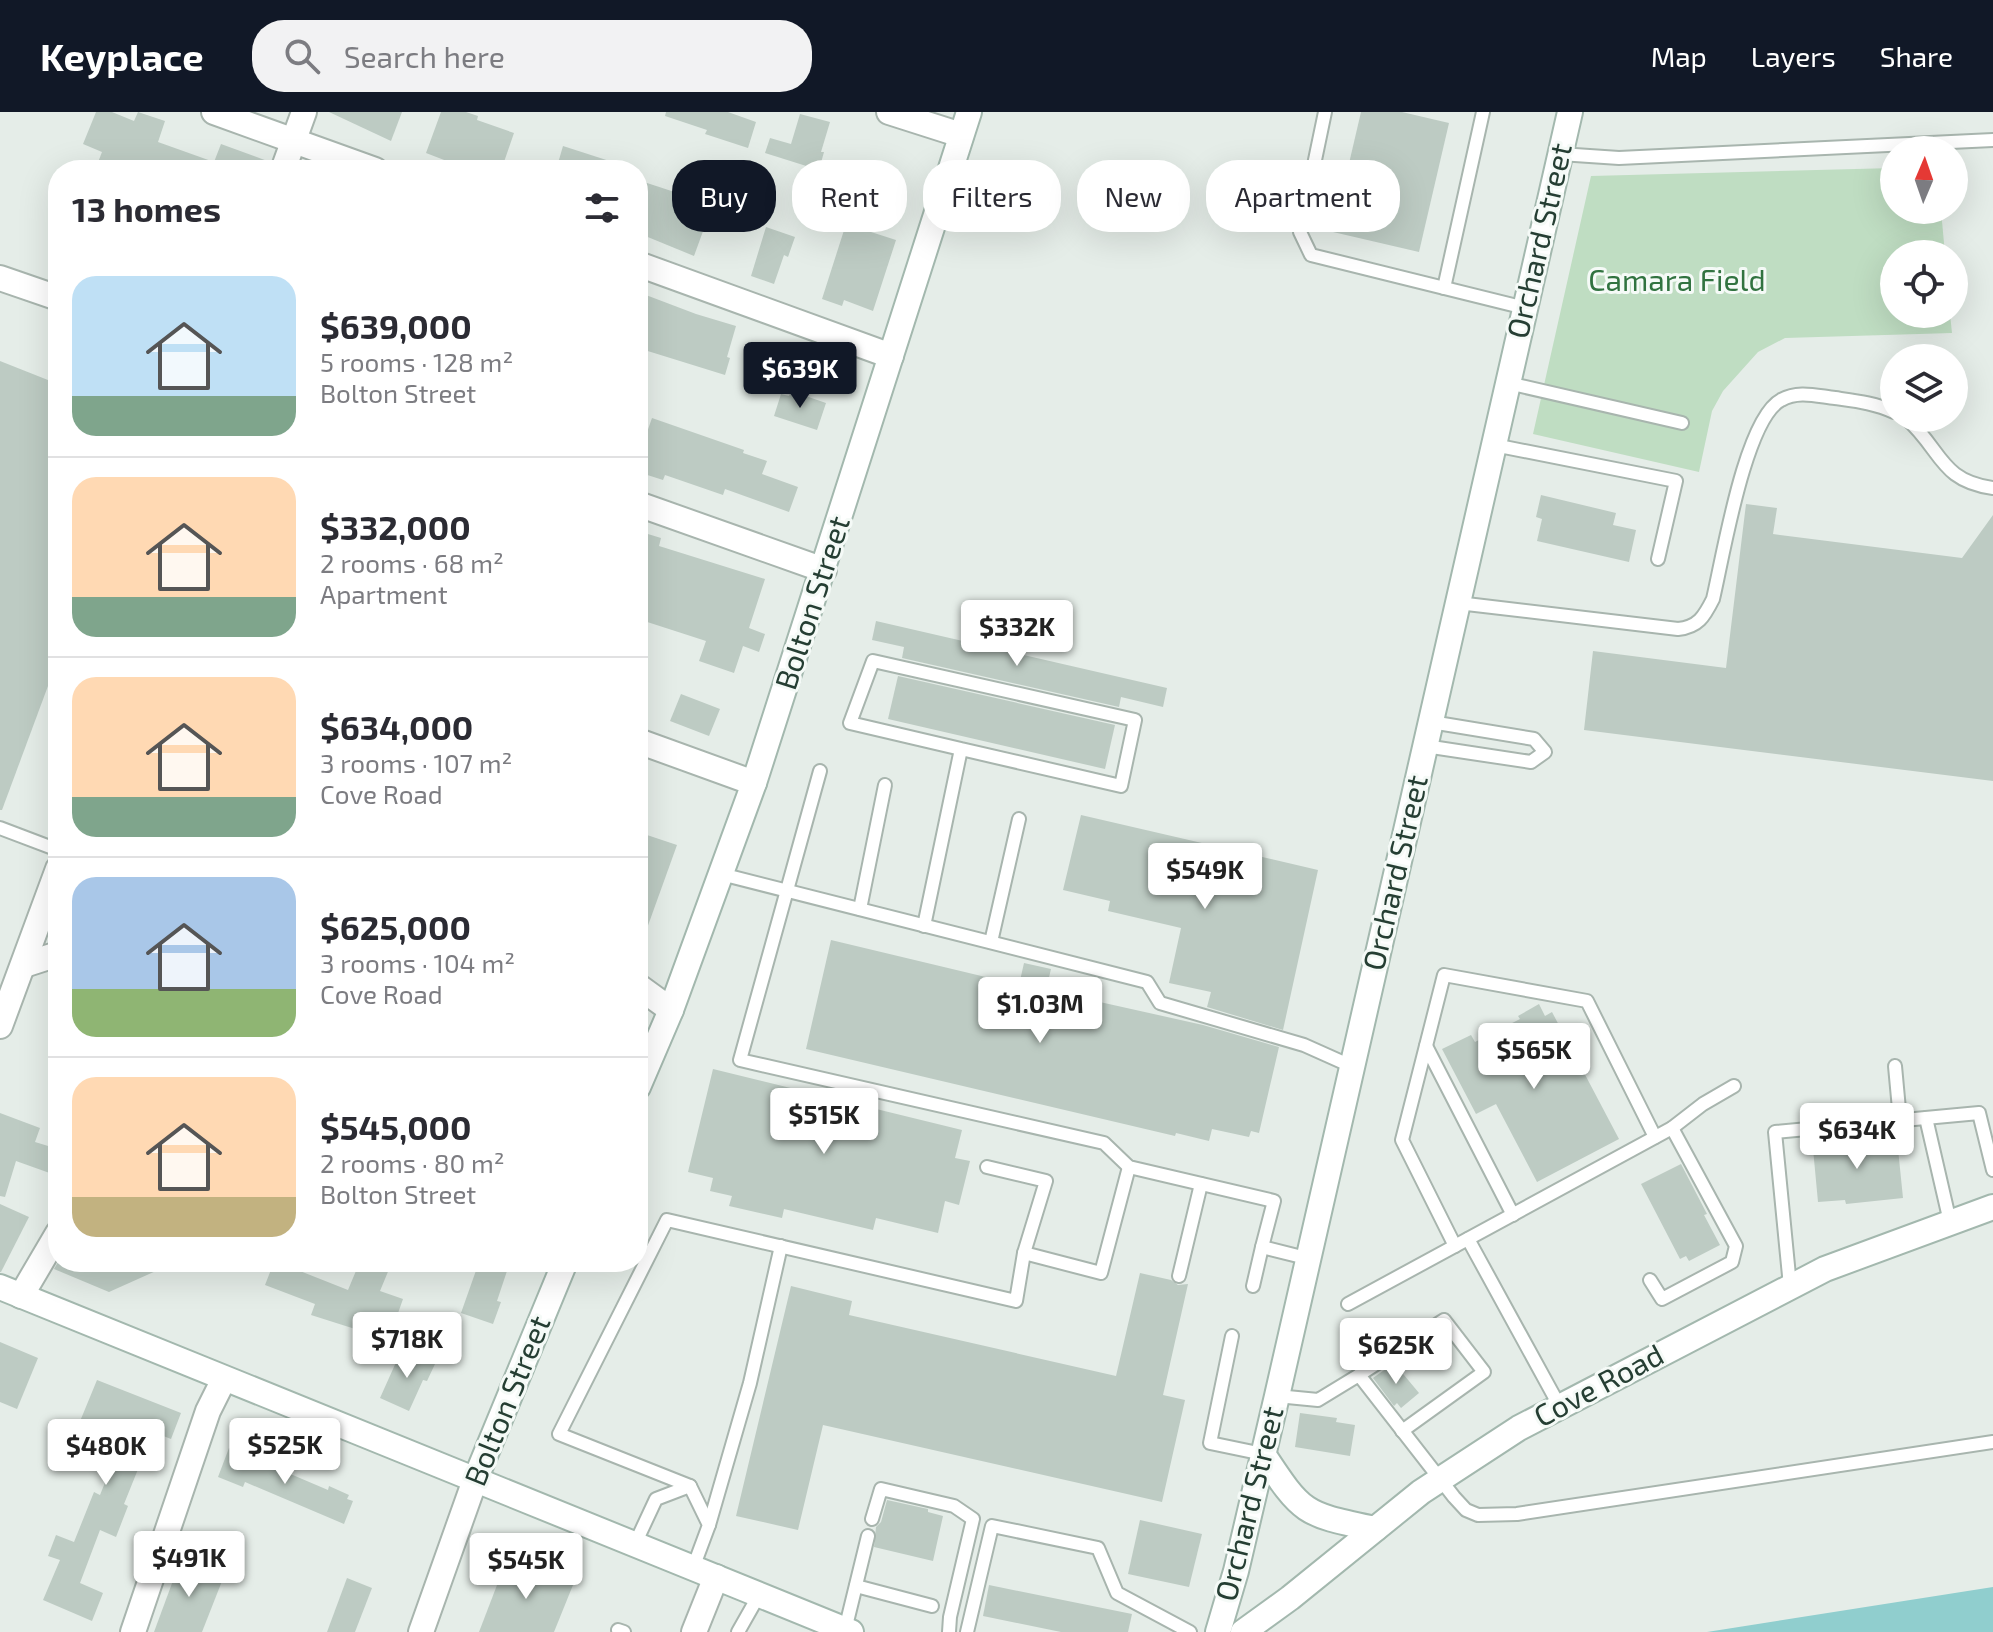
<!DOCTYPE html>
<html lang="en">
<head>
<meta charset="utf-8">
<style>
  :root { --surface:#fff; --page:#f2f2f3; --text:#2b2b33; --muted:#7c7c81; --line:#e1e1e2; --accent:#111827 }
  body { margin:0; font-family:"Exo 2",sans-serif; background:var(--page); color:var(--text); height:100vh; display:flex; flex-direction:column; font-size:30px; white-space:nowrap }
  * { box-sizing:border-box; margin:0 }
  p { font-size:26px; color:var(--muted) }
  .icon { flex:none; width:44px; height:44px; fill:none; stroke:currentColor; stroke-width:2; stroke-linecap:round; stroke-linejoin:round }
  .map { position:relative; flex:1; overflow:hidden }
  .sheet { position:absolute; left:48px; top:48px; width:600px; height:1112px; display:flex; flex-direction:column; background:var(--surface); border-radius:32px; box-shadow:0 8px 32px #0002 }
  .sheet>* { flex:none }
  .hud { position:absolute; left:672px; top:48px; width:760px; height:72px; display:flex; gap:16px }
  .needle { width:52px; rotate:2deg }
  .tools { position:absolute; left:1880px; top:24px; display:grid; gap:16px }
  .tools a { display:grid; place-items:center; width:88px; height:88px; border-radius:50%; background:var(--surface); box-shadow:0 8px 32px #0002; font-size:40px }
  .price { position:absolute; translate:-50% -68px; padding:0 18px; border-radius:8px; background:#fff; color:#222; font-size:26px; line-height:52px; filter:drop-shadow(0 2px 4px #0008) }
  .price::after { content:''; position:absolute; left:50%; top:48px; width:24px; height:18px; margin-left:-12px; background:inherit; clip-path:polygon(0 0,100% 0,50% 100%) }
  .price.active { background:var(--accent); color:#fff }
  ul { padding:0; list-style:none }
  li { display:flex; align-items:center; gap:24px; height:200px; padding:0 24px }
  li+li { border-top:2px solid var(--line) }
  li span { display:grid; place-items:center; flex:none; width:224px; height:160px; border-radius:24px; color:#555 }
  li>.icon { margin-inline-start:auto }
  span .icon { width:96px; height:96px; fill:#fffc; stroke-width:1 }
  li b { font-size:34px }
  h2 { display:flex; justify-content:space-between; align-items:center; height:96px; padding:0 24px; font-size:34px }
  .chip { padding:0 28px; border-radius:32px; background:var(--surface); box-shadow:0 8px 32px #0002; font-size:28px; line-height:72px }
  .chip.active { background:var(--accent); color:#fff }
  header { display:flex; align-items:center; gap:48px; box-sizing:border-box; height:112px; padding:0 40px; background:var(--accent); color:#fff }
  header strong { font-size:38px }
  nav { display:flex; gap:44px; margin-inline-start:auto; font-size:28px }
  .search { width:560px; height:72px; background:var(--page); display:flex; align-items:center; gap:20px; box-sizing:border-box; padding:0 28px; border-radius:32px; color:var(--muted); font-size:30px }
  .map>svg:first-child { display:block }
  .green { fill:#bfddc2 }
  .water { fill:#90cece }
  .building { fill:#bdcbc3 }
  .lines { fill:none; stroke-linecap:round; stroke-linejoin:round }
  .lane-casing { stroke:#a8b5ae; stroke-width:16 }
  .street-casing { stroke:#a8b5ae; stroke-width:28 }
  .secondary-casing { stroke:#a3b8ae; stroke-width:28 }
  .lane { stroke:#fff; stroke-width:12 }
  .street { stroke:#fff; stroke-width:24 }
  .secondary { stroke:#fff; stroke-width:24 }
  .labels { text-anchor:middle; stroke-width:6; stroke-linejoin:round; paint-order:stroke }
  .street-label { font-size:30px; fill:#253e33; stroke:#f5faf7 }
  .park-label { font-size:30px; fill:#317340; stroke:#f5faf7 }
</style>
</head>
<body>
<header>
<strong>Keyplace</strong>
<div class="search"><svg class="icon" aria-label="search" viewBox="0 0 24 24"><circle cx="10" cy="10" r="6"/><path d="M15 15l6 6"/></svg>Search here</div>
<nav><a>Map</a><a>Layers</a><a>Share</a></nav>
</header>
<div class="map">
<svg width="1993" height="1520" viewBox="0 0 1993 1520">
  <rect width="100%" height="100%" fill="#e5ede8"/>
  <path class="green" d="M1894 56V98H1941L1945 142H1894V202H1950L1952 221 1785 226 1758 240 1723 279 1712 299 1699 360 1533 322 1591 64Z"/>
  <path class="water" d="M1993 1475V1520H1707Z"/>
  <g class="building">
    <path d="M96 0H112L134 9 138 0 165 9 158 30 214 50 221 32 270 50 268 58H95L102 40 83 32Z"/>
    <path d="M329 0H402L391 29Z"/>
    <path d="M441 0H466L478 4 477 8 514 21 504 50 501 48 497 58H470L426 41Z"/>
    <path d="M666 0H728L756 10 748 36 705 22 707 18 665 4Z"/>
    <path d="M1361 0H1402L1449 11 1419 140 1333 120Z"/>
    <path d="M800 2 830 10 821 40H824L819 58 765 41 770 26 791 32Z"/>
    <path d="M563 34 625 54V58H556Z"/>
    <path d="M641 69 717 94 711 112 706 111 694 144 638 121V80Z"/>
    <path d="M846 112 896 128 873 199 844 188 842 194 822 187Z"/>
    <path d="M766 115 795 125 788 145 784 143 774 172 751 164Z"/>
    <path d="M638 180 696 202 736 214 727 245 730 246 725 263 638 236Z"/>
    <path d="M0 249 58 272V547L2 698H0Z"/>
    <path d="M791 279 826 291 817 318 774 304 781 282 789 284Z"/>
    <path d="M652 306 744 338 743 341 767 349 762 362 798 375 789 400 725 377 723 383 665 363 663 368 638 360V346Z"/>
    <path d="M1541 383 1616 401 1613 413 1636 418 1629 450 1537 429 1542 407 1536 405Z"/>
    <path d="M1746 392 1777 396 1773 422 1962 446 1993 403V669L1584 618 1593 539 1726 556Z"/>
    <path d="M638 419 661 426 659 434 765 467 749 516 765 522 759 540 743 534 734 561 699 549 706 529 638 507Z"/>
    <path d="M876 509 1167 576 1163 595 1121 585 1119 595 902 546 904 535 872 528Z"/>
    <path d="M898 564 1115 613 1105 657 888 607Z"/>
    <path d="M681 582 720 597 709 624 670 609Z"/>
    <path d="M1081 703 1318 758 1283 918 1207 895 1211 880 1169 871 1181 816 1108 799 1110 789 1063 778Z"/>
    <path d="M638 720 677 733 641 833H638Z"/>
    <path d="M831 828 1019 873 1024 851 1051 857 1046 878 1203 913 1279 935 1259 1021 1251 1019 1249 1025 1212 1017 1209 1029 1176 1021 1175 1024 806 937Z"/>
    <path d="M1539 892 1545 904 1552 900 1619 1027 1537 1070 1496 992 1476 1002 1442 937 1471 923 1475 930 1520 907 1518 904Z"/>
    <path d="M713 957 962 1018 955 1046 970 1049 959 1093 945 1089 938 1121 876 1106 873 1118 784 1097 782 1106 729 1094 732 1084 710 1079 713 1066 688 1060Z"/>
    <path d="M0 1001 40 1016 35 1030 58 1037V1064L16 1049 5 1085 0 1084Z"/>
    <path d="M1834 1024 1835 1033 1897 1027 1903 1086 1846 1092 1845 1088 1818 1090 1812 1026Z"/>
    <path d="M1681 1052 1707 1102 1704 1103 1720 1133 1689 1149 1686 1144 1680 1147 1641 1072Z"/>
    <path d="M0 1092 29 1105 1 1160H0Z"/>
    <path d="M58 1150H176L109 1180 54 1157Z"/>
    <path d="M274 1150H304L300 1159 348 1178 358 1154 362 1156 365 1150H392L380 1179 403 1187 397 1204 424 1215 415 1236 311 1203 315 1192 265 1173Z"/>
    <path d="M479 1150H510L497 1189 501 1190 493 1212 461 1201Z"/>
    <path d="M1140 1161 1171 1168 1178 1173 1188 1172 1163 1283 1185 1288 1162 1390 823 1313 798 1418 736 1404 791 1174 852 1189 849 1203 1116 1264Z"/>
    <path d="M0 1230 38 1246 17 1297 0 1290Z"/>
    <path d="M402 1237 435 1252 427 1269 423 1268 409 1299 380 1286Z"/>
    <path d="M1394 1251 1419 1281 1401 1296 1397 1291 1394 1294 1373 1266Z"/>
    <path d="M97 1268 181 1301 171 1327 153 1320 124 1392 128 1394 116 1425 100 1418 80 1471 103 1481 92 1509 43 1488 60 1448 48 1444 56 1423 74 1430 94 1380 100 1383 119 1336 76 1319Z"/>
    <path d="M1300 1301 1337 1306 1336 1310 1355 1313 1350 1344 1295 1335Z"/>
    <path d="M229 1336 328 1378 329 1374 349 1383 347 1387 353 1389 344 1412 245 1370 243 1375 218 1365Z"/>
    <path d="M887 1388 928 1397V1400L943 1404 933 1449 874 1435 876 1415 881 1410Z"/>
    <path d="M1140 1408 1202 1422 1189 1475 1128 1462Z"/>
    <path d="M181 1447 224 1464 202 1520H154Z"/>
    <path d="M507 1447 573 1473 554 1520H479Z"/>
    <path d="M347 1466 372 1476 355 1520H327Z"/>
    <path d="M989 1473 1132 1502 1128 1520H1061L983 1504Z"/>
  </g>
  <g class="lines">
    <defs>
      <g id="lane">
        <path d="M1325 0 1300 120 1311 143 1525 196"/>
        <path d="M1560 42 1619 46 1993 28"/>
        <path d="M1444 176 1483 0"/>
        <path d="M1508 271 1682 311"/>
        <path d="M1906 306C1942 338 1940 369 1993 376"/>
        <path d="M1494 333 1676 369 1658 447"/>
        <path d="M1458 491 1678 517C1698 515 1704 505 1713 487 1723 445 1745 307 1781 288 1798 278 1817 284 1835 286 1856 289 1875 291 1894 300"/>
        <path d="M1425 634 1531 650 1545 640 1534 627 1431 610"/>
        <path d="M820 659 740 948 1104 1031 1129 1055 1274 1089 1262 1135 1306 1146"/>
        <path d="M0 716 58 738"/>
        <path d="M721 762 1147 870 1160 891 1304 933 1351 954"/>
        <path d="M860 797 885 673"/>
        <path d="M924 814 961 637 850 611 873 549 1135 608 1121 674 961 637"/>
        <path d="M991 830 1019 707"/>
        <path d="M1426 934 1513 1103"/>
        <path d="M1895 954 1900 1008"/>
        <path d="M1926 1006 1950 1110"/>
        <path d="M987 1055 1046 1069 1024 1141"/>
        <path d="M1468 1127 1560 1295"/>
        <path d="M1455 1134 1402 1028 1444 863 1587 889 1655 1025"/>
        <path d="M1179 1164 1201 1072"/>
        <path d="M1650 1168 1662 1187 1732 1150 1736 1134 1672 1016"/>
        <path d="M1253 1174 1262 1135"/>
        <path d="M1790 1174 1775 1020 1979 1001 1993 1058"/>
        <path d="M1348 1192 1672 1016 1703 992 1734 974"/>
        <path d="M1232 1224 1210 1331 1263 1342"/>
        <path d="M1359 1263 1444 1208 1484 1260 1402 1319"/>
        <path d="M1277 1284 1318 1288 1359 1263 1454 1385 1466 1398 1478 1403 1517 1402 1993 1330"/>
        <path d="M872 1407 881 1377 954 1394 973 1407 950 1505 949 1520"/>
        <path d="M709 1413 750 1271 781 1134"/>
        <path d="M635 1432 656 1387 690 1374"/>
        <path d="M693 1456 709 1413 690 1374 559 1322 667 1108 1016 1189 1024 1141 1101 1161 1129 1055"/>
        <path d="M856 1474 932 1494"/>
        <path d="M618 1518 624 1520"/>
        <path d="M845 1518 868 1424"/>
        <path d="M738 1520 759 1483"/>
        <path d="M967 1520 992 1414 1098 1436 1117 1481 1190 1520"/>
      </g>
      <g id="street">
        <path d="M214 0 375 58"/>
        <path d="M889 0 961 23"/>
        <path d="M283 58 304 0"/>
        <path d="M638 152 891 244"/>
        <path d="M0 166 58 186"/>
        <path d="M638 392 824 458"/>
        <path d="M638 629 754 671"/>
        <path d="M24 853 58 842"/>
        <path d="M638 874 671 898"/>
        <path d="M0 914 58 757"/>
        <path d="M21 1184 58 1121"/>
        <path d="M133 1520 208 1299 224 1267"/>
        <path d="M421 1520 475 1368"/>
        <path d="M694 1520 716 1465"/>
      </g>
      <g id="secondary">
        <path d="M638 975 671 898 754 671 969 0"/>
        <path d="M0 1175 851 1520"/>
        <path d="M1263 1342C1303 1403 1304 1402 1375 1417"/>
        <path d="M475 1368 565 1150"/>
        <path d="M1218 1520 1236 1459 1277 1284 1570 0"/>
        <path d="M1243 1520 1290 1486 1421 1380 1519 1316 1825 1157 1993 1095"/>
      </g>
    </defs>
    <use href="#lane" class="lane-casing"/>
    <use href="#street" class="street-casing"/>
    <use href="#secondary" class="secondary-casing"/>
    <use href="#lane" class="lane"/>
    <use href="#street" class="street"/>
    <use href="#secondary" class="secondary"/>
  </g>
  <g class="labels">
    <g class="street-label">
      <text transform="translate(1540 129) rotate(-77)" y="10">Orchard Street</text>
      <text transform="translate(813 491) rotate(-72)" y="10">Bolton Street</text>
      <text transform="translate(1396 761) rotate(-77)" y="10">Orchard Street</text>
      <text transform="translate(1599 1274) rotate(-28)" y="10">Cove Road</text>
      <text transform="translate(508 1289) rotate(-68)" y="10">Bolton Street</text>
      <text transform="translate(1250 1392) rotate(-76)" y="10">Orchard Street</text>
    </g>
    <g class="park-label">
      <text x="1677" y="179">Camara Field</text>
    </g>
  </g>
</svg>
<div class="tools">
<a><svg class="needle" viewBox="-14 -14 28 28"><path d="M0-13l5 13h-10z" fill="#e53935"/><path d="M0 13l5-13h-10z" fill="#7c7c81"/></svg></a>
<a><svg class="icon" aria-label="locate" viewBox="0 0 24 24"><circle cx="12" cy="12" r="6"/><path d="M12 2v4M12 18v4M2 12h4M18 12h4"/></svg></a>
<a><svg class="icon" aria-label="layers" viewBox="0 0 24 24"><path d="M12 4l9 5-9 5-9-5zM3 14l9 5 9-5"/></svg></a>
</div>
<b class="price active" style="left:800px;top:298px">$639K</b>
<b class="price" style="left:1017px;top:556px">$332K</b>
<b class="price" style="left:1205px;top:799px">$549K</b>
<b class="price" style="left:1040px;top:933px">$1.03M</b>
<b class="price" style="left:1534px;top:979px">$565K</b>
<b class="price" style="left:824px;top:1044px">$515K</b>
<b class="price" style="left:1857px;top:1059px">$634K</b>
<b class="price" style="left:407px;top:1268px">$718K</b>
<b class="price" style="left:1396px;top:1274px">$625K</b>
<b class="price" style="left:285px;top:1374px">$525K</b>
<b class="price" style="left:106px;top:1375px">$480K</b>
<b class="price" style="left:189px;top:1487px">$491K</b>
<b class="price" style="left:526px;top:1489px">$545K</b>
<div class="hud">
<a class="chip active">Buy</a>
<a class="chip">Rent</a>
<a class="chip">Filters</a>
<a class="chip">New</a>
<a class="chip">Apartment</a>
</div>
<section class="sheet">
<h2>13 homes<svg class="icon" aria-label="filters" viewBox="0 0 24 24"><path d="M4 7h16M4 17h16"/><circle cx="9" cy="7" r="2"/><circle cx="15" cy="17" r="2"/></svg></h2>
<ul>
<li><span style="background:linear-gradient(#bfe0f5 75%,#7fa58c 0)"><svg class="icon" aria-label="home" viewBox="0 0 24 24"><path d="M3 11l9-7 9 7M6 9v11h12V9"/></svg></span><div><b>$639,000</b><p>5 rooms · 128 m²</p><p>Bolton Street</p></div></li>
<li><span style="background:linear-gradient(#ffd9b3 75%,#7fa58c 0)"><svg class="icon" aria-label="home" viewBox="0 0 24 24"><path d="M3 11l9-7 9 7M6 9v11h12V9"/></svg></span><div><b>$332,000</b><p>2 rooms · 68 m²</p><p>Apartment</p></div></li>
<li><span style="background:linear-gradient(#ffd9b3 75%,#7fa58c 0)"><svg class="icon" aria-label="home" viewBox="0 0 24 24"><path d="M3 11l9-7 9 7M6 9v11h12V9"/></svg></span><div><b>$634,000</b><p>3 rooms · 107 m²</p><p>Cove Road</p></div></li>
<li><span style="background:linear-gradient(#a9c7e8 70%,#8fb573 0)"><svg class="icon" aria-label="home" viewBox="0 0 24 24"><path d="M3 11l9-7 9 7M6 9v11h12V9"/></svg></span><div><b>$625,000</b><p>3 rooms · 104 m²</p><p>Cove Road</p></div></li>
<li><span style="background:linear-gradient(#ffd9b3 75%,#c2b280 0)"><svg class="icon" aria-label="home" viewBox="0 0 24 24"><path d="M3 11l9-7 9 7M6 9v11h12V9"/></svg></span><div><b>$545,000</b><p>2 rooms · 80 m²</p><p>Bolton Street</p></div></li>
</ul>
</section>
</div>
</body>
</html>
